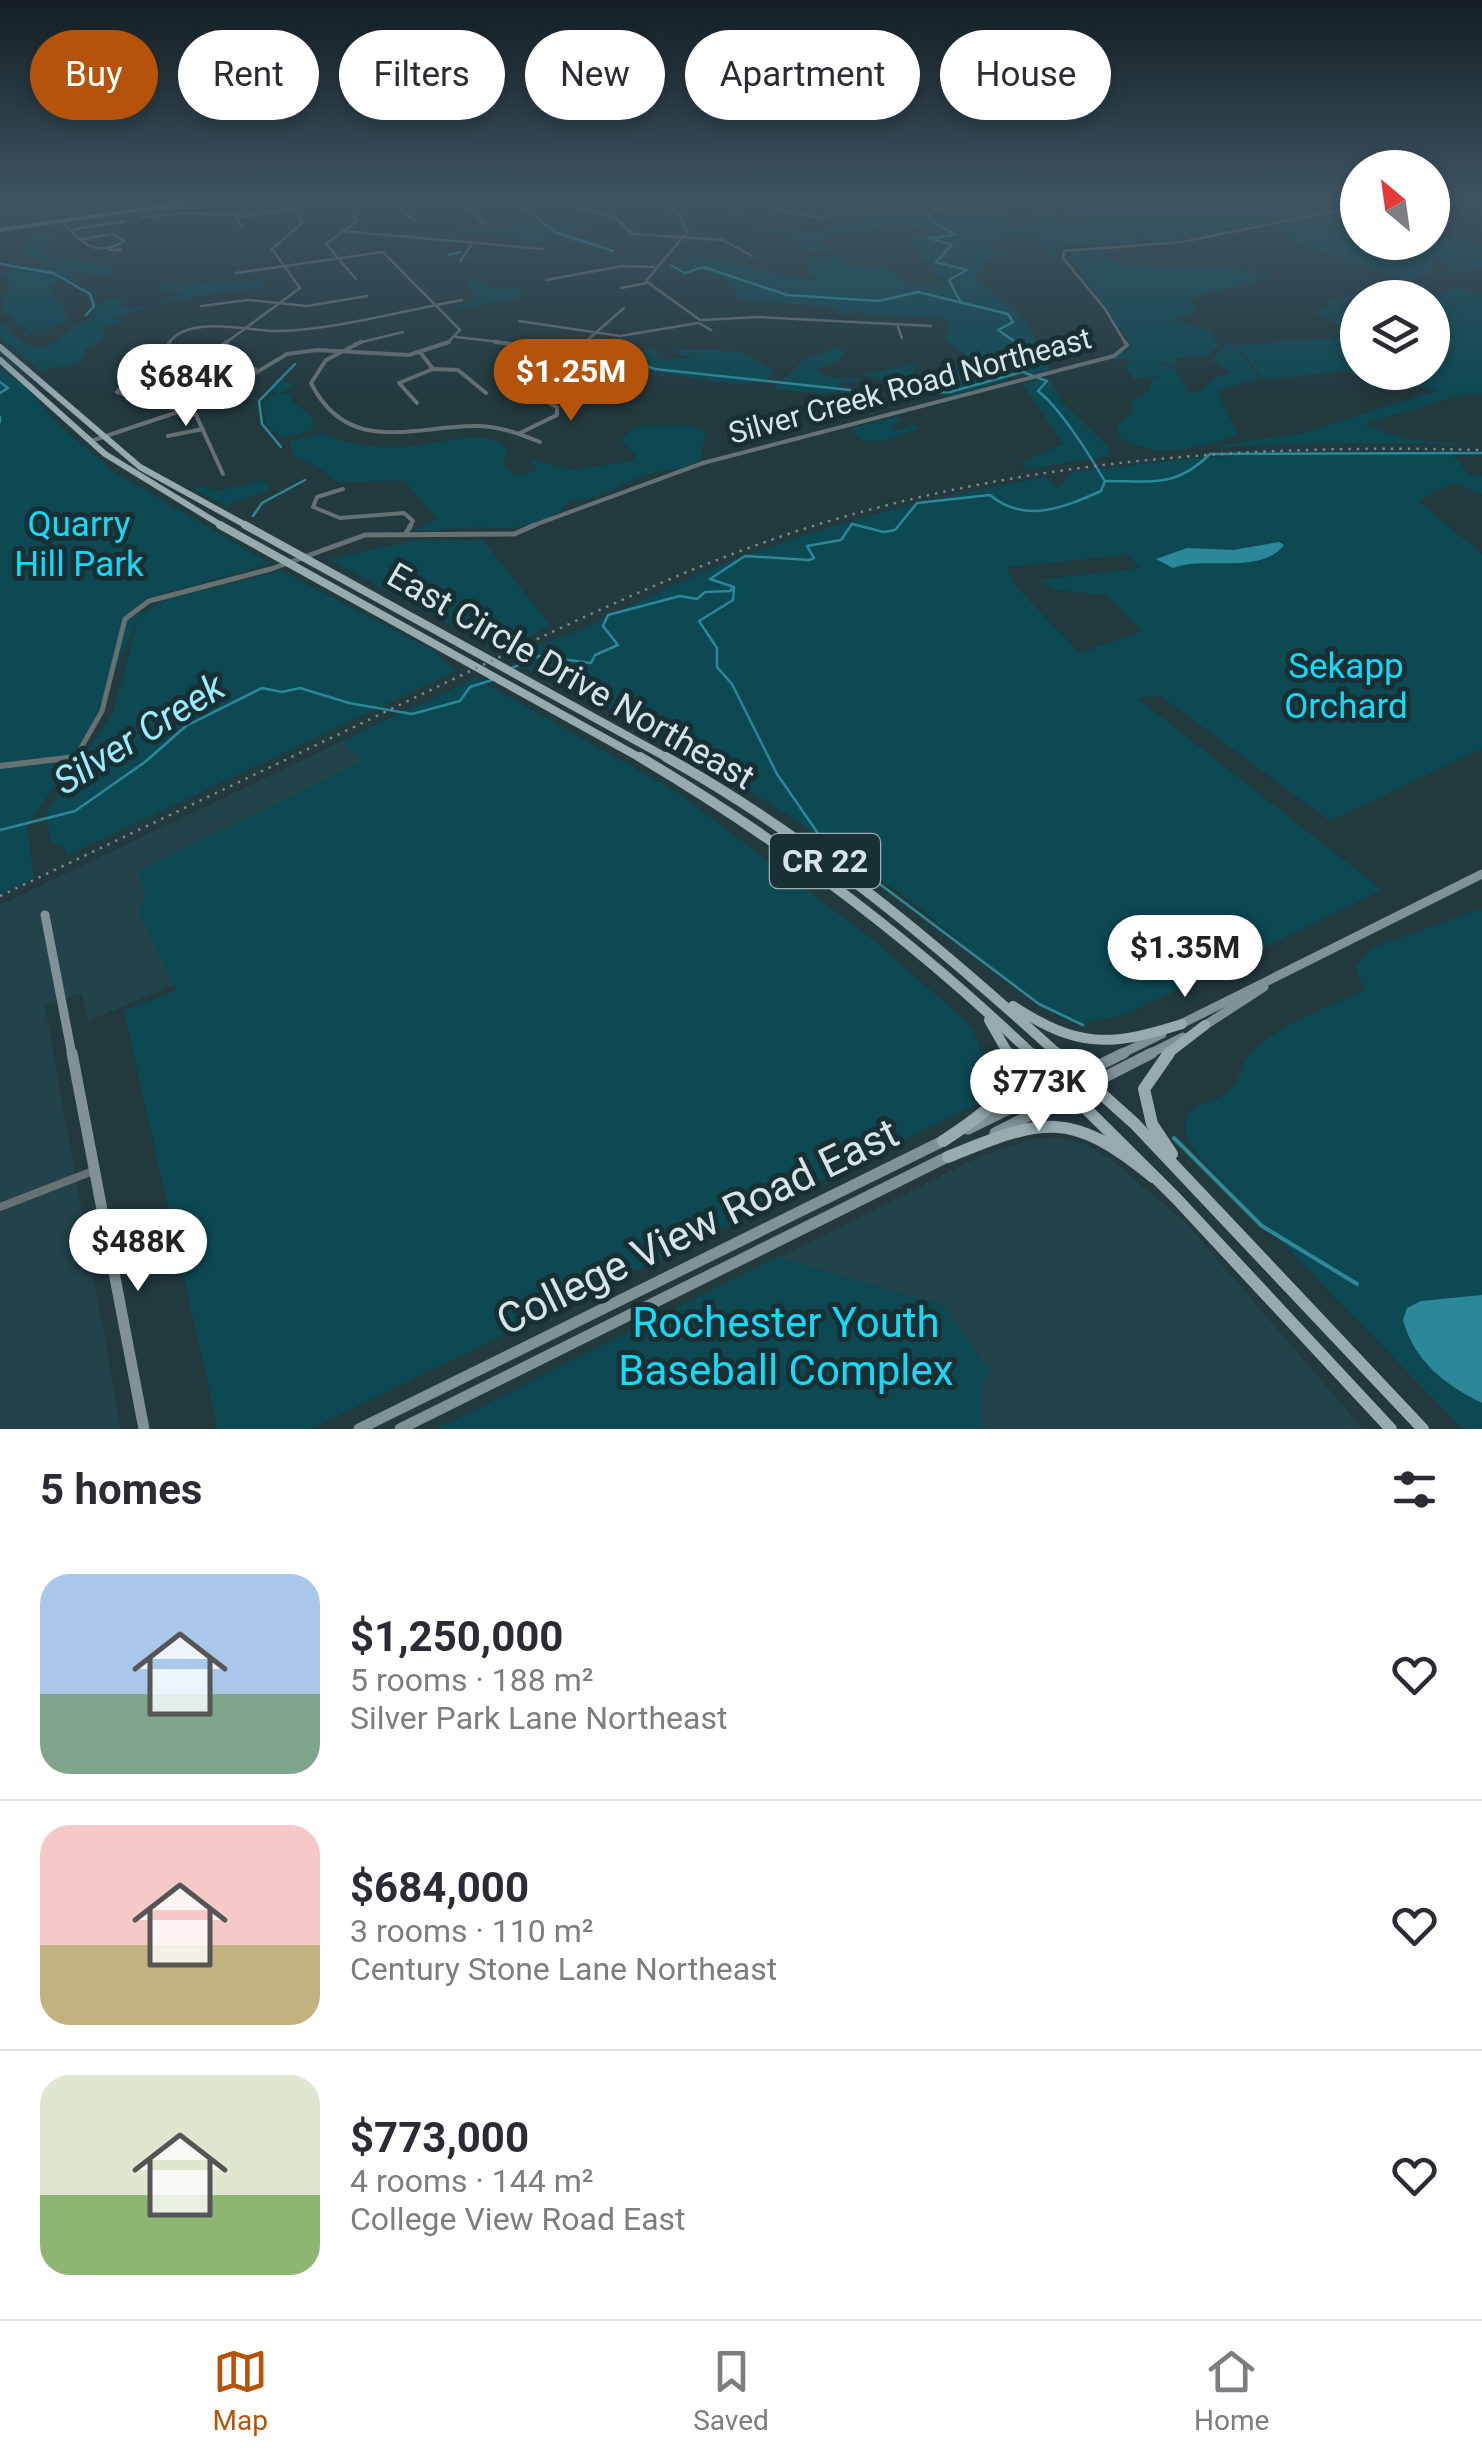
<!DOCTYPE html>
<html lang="en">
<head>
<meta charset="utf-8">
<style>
  :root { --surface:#fff; --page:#f2f2f3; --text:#2b2b33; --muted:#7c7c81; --line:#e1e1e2; --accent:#b45309 }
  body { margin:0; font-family:Roboto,sans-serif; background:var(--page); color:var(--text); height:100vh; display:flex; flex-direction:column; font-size:38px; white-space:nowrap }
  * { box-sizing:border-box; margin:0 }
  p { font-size:32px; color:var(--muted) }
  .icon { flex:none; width:55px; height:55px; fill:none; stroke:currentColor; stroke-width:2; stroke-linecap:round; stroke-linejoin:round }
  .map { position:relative; height:1429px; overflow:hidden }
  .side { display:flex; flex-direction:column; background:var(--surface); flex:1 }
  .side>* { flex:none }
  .hud { position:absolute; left:30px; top:30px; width:1422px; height:90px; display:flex; gap:20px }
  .needle { width:65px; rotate:331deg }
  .fabs { position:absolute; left:1340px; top:150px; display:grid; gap:20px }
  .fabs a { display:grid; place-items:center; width:110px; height:110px; border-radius:50%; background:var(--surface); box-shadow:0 5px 15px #0003; font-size:50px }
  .price { position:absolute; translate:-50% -85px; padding:0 22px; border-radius:35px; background:#fff; color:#222; font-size:32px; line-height:65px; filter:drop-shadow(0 2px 5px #0008) }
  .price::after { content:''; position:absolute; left:50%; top:60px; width:30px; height:22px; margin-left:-15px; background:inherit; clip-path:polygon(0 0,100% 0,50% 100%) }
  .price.active { background:var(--accent); color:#fff }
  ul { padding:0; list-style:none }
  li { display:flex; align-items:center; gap:30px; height:250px; padding:0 40px }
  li+li { border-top:2px solid var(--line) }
  li span { display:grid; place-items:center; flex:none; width:280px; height:200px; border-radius:30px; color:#555 }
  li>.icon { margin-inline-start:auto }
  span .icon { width:120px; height:120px; fill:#fffc; stroke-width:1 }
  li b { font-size:42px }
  h2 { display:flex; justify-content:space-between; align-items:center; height:120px; padding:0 40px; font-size:42px }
  .chip { padding:0 35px; border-radius:45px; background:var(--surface); box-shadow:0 5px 15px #0003; font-size:35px; line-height:90px }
  .chip.active { background:var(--accent); color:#fff }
  .tabs { display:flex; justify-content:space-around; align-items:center; height:140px; border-top:2px solid var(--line); background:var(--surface); font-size:28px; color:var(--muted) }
  .tabs a { display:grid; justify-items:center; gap:5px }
  .tabs .active { color:var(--accent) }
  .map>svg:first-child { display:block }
  .built { fill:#22434a }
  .green { fill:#0d4953; fill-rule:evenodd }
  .water { fill:#2b8899 }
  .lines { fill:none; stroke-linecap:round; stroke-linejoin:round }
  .stream-far1 { stroke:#2b8899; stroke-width:2.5 }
  .stream { stroke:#2b8899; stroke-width:4 }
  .street-far4 { stroke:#667173; stroke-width:2.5 }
  .street-far3 { stroke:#667173; stroke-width:4 }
  .street-far2 { stroke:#667173; stroke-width:5 }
  .street-far1 { stroke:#667173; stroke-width:6 }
  .street { stroke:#667173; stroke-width:8 }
  .secondary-far2 { stroke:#809295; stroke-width:4 }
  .secondary-far1 { stroke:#809295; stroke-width:9 }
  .secondary { stroke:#809295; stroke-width:11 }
  .primary-far3 { stroke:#95abb0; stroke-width:6 }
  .primary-far2 { stroke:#95abb0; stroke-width:8 }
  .primary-far1 { stroke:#95abb0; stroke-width:10 }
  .primary { stroke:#95abb0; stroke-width:12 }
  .rail { stroke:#75878c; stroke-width:2.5; stroke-dasharray:2.5 6; stroke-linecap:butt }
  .labels { text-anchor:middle; stroke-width:10; stroke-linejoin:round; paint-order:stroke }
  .far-street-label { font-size:30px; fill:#d7e5e8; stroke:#182f34 }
  .shield { fill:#182f34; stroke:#9eaeb2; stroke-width:2.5 }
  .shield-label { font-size:32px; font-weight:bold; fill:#d7e5e8 }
  .park-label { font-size:35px; fill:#14daf8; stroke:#182f34 }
  .street-label { font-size:35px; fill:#d7e5e8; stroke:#182f34 }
  .water-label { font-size:38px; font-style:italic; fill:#9aedff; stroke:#182f34 }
  .near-street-label { font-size:42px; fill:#d7e5e8; stroke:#182f34 }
  .near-park-label { font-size:42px; fill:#14daf8; stroke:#182f34 }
</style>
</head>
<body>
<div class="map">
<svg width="1482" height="1429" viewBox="0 0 1482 1429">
  <rect width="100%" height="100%" fill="#22393e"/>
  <g class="built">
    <path d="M0 199H184L0 225Z"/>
    <path d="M342 741 364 761 139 871 146 895 140 913 174 985 88 1021 82 993 45 1006 121 1429H0V905Z"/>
    <path d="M1054 1137 1085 1144 1112 1160 1188 1225 1363 1429H436L979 1157 1032 1139Z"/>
  </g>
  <g class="green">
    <path d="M846 199 883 203 880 199H938L941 209 932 213 934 216 963 210 972 199H1037L1007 206 999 218 1036 219 1028 207 1049 204 1056 222 1088 220 1065 210 1075 207 1065 199H1357V204L1156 243 1108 228 1143 243 1066 245 1057 250V260L1043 249 1041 240 1020 235 988 243 993 251 1012 253 986 260V268L974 278 1022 315 1052 369 1026 375 1011 369 1006 380 951 397 932 388 857 375 908 366 878 363 921 365 913 368 915 374 972 370 966 355 945 339 950 323 943 318 866 315 867 311 842 314 835 307 742 300 727 281 705 270 671 269 702 252 706 259 718 258 716 261 812 281 817 278 807 272 811 267 807 258 839 256 851 267 886 268 912 285 946 286 907 237 935 232 930 226 910 229 901 224 825 238 823 242 838 250 806 252 790 235 753 234 761 227 815 233 860 220 821 209 826 201Z"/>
    <path d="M1321 216 1344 225 1357 222 1358 242H1432L1433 237 1482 242V268L1469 270 1482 278 1461 271 1429 277 1460 268 1433 258 1430 273 1405 280 1414 282 1337 304 1357 313 1358 372H1432V298L1420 297 1461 288 1482 296V395L1465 394 1363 424 1408 440 1482 445 1340 443 1210 447 1303 433 1439 390 1345 371 1264 380 1236 345 1347 337 1335 322 1313 311 1328 308 1326 302 1403 281 1294 242 1276 226Z"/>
    <path d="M513 217 533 228 544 226 537 222 557 219 591 229 568 233 595 242 574 245 560 237 530 244C515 235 477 237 457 230L511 227Z"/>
    <path d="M51 234 54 237 43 256C66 261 96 261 116 269L111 271 115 274C96 280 44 262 29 254H17L36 236Z"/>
    <path d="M1117 248 1098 255C1144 281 1232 257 1271 278L1188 299 1198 310 1176 320 1209 331 1218 346 1207 356 1174 358 1175 366 1154 361 1175 369 1188 391 1195 394 1217 377 1232 373 1212 360 1226 344 1234 345 1260 378 1217 391 1238 434C1201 449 1154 460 1119 437L1118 425 1133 412 1131 400 1148 392 1153 379 1160 376 1133 379 1126 366 1132 360 1112 359 1129 349 1127 338 1069 256 1076 250Z"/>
    <path d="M30 265 68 270 79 282 63 278 49 288 53 298 66 306 62 311 69 319 51 329H31L34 334 23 336 28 329 17 326 12 317 0 310 5 307 0 295 8 292 11 284 0 273Z"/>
    <path d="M165 279 178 285 266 281 261 287 149 304 184 293 158 288Z"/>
    <path d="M470 279 489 285 487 289 524 288 517 294 529 296 451 310 476 298 465 283Z"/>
    <path d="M132 297 117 305 130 310 137 305 148 308 111 318 124 322 105 326 101 339 86 348 80 363 40 371 0 337V325H4C47 375 54 328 96 317L91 313 103 300Z"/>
    <path d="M605 344 608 346 598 359 653 348 658 353 657 359H694L673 352 677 350C716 350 746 345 774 373 754 397 668 371 639 369 606 367 562 388 533 364L545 360 578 361Z"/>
    <path d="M836 348 846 351 836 362 815 370C829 382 845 375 861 380L839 384 836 392 827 394 773 389 806 358Z"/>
    <path d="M0 369 26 387 60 426 111 470 271 564 146 598 139 606 140 615 166 599 282 571 432 650 456 671 67 856 63 846 50 842 47 811 113 713 139 616 89 730 27 828 34 878 0 894Z"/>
    <path d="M1038 379 1051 381 1062 402 1108 447 1110 456 1029 469 1020 463 1063 444 1023 384Z"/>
    <path d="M282 382H290L291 387 279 393 293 395 292 401 313 418V430L283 438 265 424 264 402 277 393 267 391Z"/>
    <path d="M895 417 902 419 890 428 902 430 912 423 919 428 885 441H861L852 428Z"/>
    <path d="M644 425H687L706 430 701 459C684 472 664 469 647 474 619 484 601 501 570 500 537 538 507 525 462 528 445 529 431 533 414 531L437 519 405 481 336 482 317 466 295 457 289 441 322 433C344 443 373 448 400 447 427 447 487 425 507 449L503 464 515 475 538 470 529 458 569 470 634 461 635 454 621 441 629 431Z"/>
    <path d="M1320 452H1450L1470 475 1482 476V495L1454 483 1418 501 1482 554V749L1330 821 1161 696 1137 698 1382 890 1125 1015 1084 1023 1060 1017 1000 975 910 900 796 820 664 738 553 677 522 667 517 658 527 649C587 631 643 597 702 573 813 527 929 497 1047 477L1058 490 1072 472 1196 458ZM1128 555 1140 568 1037 580 1056 590 1107 595 1142 631 1080 653 1016 587 1006 567Z"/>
    <path d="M261 480 270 486 268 490 226 506 187 486 223 490Z"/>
    <path d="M415 540H483L550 625 500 652 329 559Z"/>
    <path d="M476 678 678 793 872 939 971 1026 986 1062 980 1103 311 1429H218L124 1011 176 990 139 913 146 895 138 871 363 761 342 741Z"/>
    <path d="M1482 908V1429H1463L1225 1184C1212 1169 1185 1148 1185 1127 1186 1101 1209 1105 1224 1095 1239 1086 1241 1062 1254 1050 1283 1022 1329 1007 1364 990L1356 966 1372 948Z"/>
    <path d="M777 1257 943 1305 991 1373 981 1380 982 1429H436Z"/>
  </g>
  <g class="water">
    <path d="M1279 542 1284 545C1260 576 1204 555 1173 568L1156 559 1187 548 1233 550Z"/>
    <path d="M1482 1295V1403C1445 1385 1414 1361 1403 1320L1407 1308 1421 1301Z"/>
  </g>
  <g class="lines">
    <g class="stream-far1">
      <path d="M505 199 527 210"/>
      <path d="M936 199 944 201 943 208 929 211 928 218 955 235 929 238 952 245 936 262 967 270 949 280 960 301"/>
      <path d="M1204 199H1258"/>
      <path d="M535 216 554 232 613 251"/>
      <path d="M449 255 460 252"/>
      <path d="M0 264 53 273 90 294 94 306 86 315"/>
      <path d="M672 266 685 273 704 267 787 295 879 301 918 292 1008 314 1013 322 998 330 1020 345 1011 356 1025 373 1047 381 1038 391C1060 408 1089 454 1104 480"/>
      <path d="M634 350 644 365 655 369 850 390"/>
      <path d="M0 382 8 388 0 393"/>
      <path d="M903 394 950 392 1022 372"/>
      <path d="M0 417V422"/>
      <path d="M281 447 262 424 259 401 295 364"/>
      <path d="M1106 481C1152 481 1176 488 1210 454L1482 453"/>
      <path d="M253 516 262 503 305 480"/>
      <path d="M734 589 733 600 699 621 717 648V667L732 684 777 774 824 842 1039 1004 1083 1025"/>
      <path d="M512 668 539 656 591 663 595 655 618 645 603 626 608 615 680 596 697 599 705 592 730 591 734 587 710 579 745 556 809 560 814 558 807 546 841 540 852 524 884 532 895 530 917 503 990 495C1025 524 1063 508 1101 491L1105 481"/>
      <path d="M0 830 75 811 145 762 186 726 262 688 282 692 300 688 349 703 412 714 460 701 470 687 492 680"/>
    </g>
    <path class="stream" d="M1174 1138 1262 1226 1357 1284"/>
    <g class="street-far4">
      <path d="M391 199 416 222"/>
      <path d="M456 199 484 223"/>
      <path d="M547 199 616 218 633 234 723 240 752 256"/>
      <path d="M654 199 679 213 687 232 646 281 700 320"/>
      <path d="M770 199 775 209 827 219 809 216"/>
      <path d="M836 199H845"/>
      <path d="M754 206 733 208 822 199"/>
      <path d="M353 214 357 221 326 244 356 279"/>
      <path d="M142 217 188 213 248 216 350 199"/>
      <path d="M142 217 144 212 224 201 260 206 258 214"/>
      <path d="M236 217 241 226"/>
      <path d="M59 219C80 240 95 260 124 241L112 234 82 239"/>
      <path d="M121 221 125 222 115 223Z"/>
      <path d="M74 229 115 223"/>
      <path d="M342 231 543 249"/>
      <path d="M109 250H122L118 248"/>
      <path d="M460 262 471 245"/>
      <path d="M236 273 383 252 460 330 446 344"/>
      <path d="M546 280 623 266 654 267"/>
      <path d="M621 288 647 283"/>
      <path d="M201 306 248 300 307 306 367 296"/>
      <path d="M702 320 758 317 931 326"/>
      <path d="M519 321 620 336 698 323"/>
      <path d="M699 323 711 330"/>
      <path d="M898 327 902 338"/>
      <path d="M456 337 516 344"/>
      <path d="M168 344C187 314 248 331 278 331 333 330 407 310 462 300"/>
      <path d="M224 344 300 288 272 249 303 222 281 199"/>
      <path d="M354 344 403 332"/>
      <path d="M583 344 624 308"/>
      <path d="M1126 344 1105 309 1063 258 1064 251 1182 242 1358 206"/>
    </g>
    <g class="street-far3">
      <path d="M227 342 221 346 232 364 255 369"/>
      <path d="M361 342 326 360 311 383C347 455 411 427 472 426 496 425 518 433 540 442"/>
      <path d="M495 342 566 350 586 342"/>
      <path d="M164 351 170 342"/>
      <path d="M433 369 458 370 486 393"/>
      <path d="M170 372 129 380 117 392 196 415 223 474"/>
      <path d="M155 398 181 391"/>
      <path d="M417 403 399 383 433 369 420 352"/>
      <path d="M520 433 557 415V407L547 402"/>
      <path d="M168 436 203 429"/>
      <path d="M91 441 205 403 287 354 317 350 409 355 449 342"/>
      <path d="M343 489 317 497 313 507 340 518 404 513 413 521 409 527"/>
      <path d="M529 527 703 463 1114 356 1127 345 1125 342"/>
    </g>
    <g class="street-far2">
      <path d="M406 533 411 525"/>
      <path d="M74 760 102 711 125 619 149 601 271 569 365 535 514 534 535 525"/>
    </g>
    <path class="street-far1" d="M0 766 75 757"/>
    <path class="street" d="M0 1207 93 1171"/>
    <path class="secondary-far2" d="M0 230 211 199"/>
    <g class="secondary-far1">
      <path d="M45 915 72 1055"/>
      <path d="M1179 1025 1482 874"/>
      <path d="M1204 1026 1264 987"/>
      <path d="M1119 1055 1162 1034"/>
      <path d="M1147 1055 1183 1037"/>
    </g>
    <g class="secondary">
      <path d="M72 1053 144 1429"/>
      <path d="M968 1129 1124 1053"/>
      <path d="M995 1133 1152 1053"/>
      <path d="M359 1429 947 1139"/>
      <path d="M400 1429 951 1155"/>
    </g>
    <g class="primary-far3">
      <path d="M0 347 140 467 249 527"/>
      <path d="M0 360 105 454 224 527"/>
    </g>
    <g class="primary-far2">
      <path d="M220 525 644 760"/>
      <path d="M245 525 671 760"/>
    </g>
    <g class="primary-far1">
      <path d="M640 757C782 841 914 941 1033 1055"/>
      <path d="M666 757C810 837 938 945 1059 1055"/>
      <path d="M1013 1006C1078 1048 1110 1047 1182 1024"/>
      <path d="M989 1020 1009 1055"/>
      <path d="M1166 1055 1205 1025"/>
    </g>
    <g class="primary">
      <path d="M1030 1053 1176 1198 1391 1429"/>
      <path d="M1056 1053 1135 1124 1423 1429"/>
      <path d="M1169 1053 1144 1089 1152 1124 1172 1154"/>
      <path d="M943 1141C972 1121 1020 1095 1008 1053"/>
      <path d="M948 1157C1043 1118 1070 1109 1153 1177"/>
    </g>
    <path class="rail" d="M0 896C147 826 294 756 441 685 567 625 693 562 826 522 1040 458 1260 444 1482 450"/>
  </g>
  <linearGradient id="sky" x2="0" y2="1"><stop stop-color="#131f22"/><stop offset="0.5" stop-color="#3e5463"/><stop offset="1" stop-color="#3e5463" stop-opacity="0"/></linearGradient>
  <rect width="1482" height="399" fill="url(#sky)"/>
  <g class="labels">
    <g class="far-street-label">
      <text transform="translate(910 386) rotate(-15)" y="10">Silver Creek Road Northeast</text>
    </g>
    <rect class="shield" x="770" y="834" width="110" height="54" rx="8"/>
    <g class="shield-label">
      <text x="825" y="872">CR 22</text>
    </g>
    <g class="park-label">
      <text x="79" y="536">Quarry<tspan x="79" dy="40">Hill Park</tspan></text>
      <text x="1346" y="678">Sekapp<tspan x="1346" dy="40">Orchard</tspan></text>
    </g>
    <g class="street-label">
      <text transform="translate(571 676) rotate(30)" y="12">East Circle Drive Northeast</text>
    </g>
    <g class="water-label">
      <text transform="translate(139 734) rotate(-32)" y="13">Silver Creek</text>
    </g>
    <g class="near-street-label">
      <text transform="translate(697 1226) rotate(-26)" y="15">College View Road East</text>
    </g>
    <g class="near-park-label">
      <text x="786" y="1337">Rochester Youth<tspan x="786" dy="48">Baseball Complex</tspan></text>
    </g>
  </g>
</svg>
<div class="fabs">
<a><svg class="needle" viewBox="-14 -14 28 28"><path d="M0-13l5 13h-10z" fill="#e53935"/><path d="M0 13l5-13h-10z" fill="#7c7c81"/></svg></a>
<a><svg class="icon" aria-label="layers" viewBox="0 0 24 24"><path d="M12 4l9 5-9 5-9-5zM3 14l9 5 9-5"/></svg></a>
</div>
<b class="price active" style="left:571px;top:424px">$1.25M</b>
<b class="price" style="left:186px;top:429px">$684K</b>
<b class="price" style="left:1185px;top:1000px">$1.35M</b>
<b class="price" style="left:1039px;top:1134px">$773K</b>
<b class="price" style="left:138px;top:1294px">$488K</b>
<div class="hud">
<a class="chip active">Buy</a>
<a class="chip">Rent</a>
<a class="chip">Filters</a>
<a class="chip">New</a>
<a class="chip">Apartment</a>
<a class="chip">House</a>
</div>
</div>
<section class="side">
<h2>5 homes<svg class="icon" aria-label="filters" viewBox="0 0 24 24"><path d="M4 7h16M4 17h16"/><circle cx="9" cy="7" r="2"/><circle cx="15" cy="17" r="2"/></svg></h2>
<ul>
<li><span style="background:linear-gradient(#a9c7e8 60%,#7fa58c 0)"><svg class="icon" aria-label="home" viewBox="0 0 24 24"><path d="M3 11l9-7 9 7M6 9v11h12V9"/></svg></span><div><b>$1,250,000</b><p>5 rooms · 188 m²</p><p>Silver Park Lane Northeast</p></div><svg class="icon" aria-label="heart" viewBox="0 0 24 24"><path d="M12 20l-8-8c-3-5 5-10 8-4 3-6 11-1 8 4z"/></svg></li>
<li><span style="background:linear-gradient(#f6c9c9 60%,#c2b280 0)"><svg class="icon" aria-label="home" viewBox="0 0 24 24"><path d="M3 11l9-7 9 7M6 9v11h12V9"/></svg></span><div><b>$684,000</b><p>3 rooms · 110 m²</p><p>Century Stone Lane Northeast</p></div><svg class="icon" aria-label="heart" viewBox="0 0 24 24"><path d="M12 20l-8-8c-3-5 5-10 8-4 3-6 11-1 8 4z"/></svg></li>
<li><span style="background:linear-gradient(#dfe7d0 60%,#8fb573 0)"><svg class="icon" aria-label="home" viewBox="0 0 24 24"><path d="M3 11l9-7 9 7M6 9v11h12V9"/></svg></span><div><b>$773,000</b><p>4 rooms · 144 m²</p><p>College View Road East</p></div><svg class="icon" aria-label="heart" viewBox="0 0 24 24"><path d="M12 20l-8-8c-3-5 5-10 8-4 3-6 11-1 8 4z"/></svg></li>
</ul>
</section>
<nav class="tabs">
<a class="active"><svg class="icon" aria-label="map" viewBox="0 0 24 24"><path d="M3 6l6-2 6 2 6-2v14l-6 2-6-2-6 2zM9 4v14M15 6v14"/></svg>Map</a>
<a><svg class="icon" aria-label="saved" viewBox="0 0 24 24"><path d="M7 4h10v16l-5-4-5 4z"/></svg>Saved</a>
<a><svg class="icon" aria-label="home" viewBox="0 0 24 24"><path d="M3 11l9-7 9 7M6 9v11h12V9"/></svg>Home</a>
</nav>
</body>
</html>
